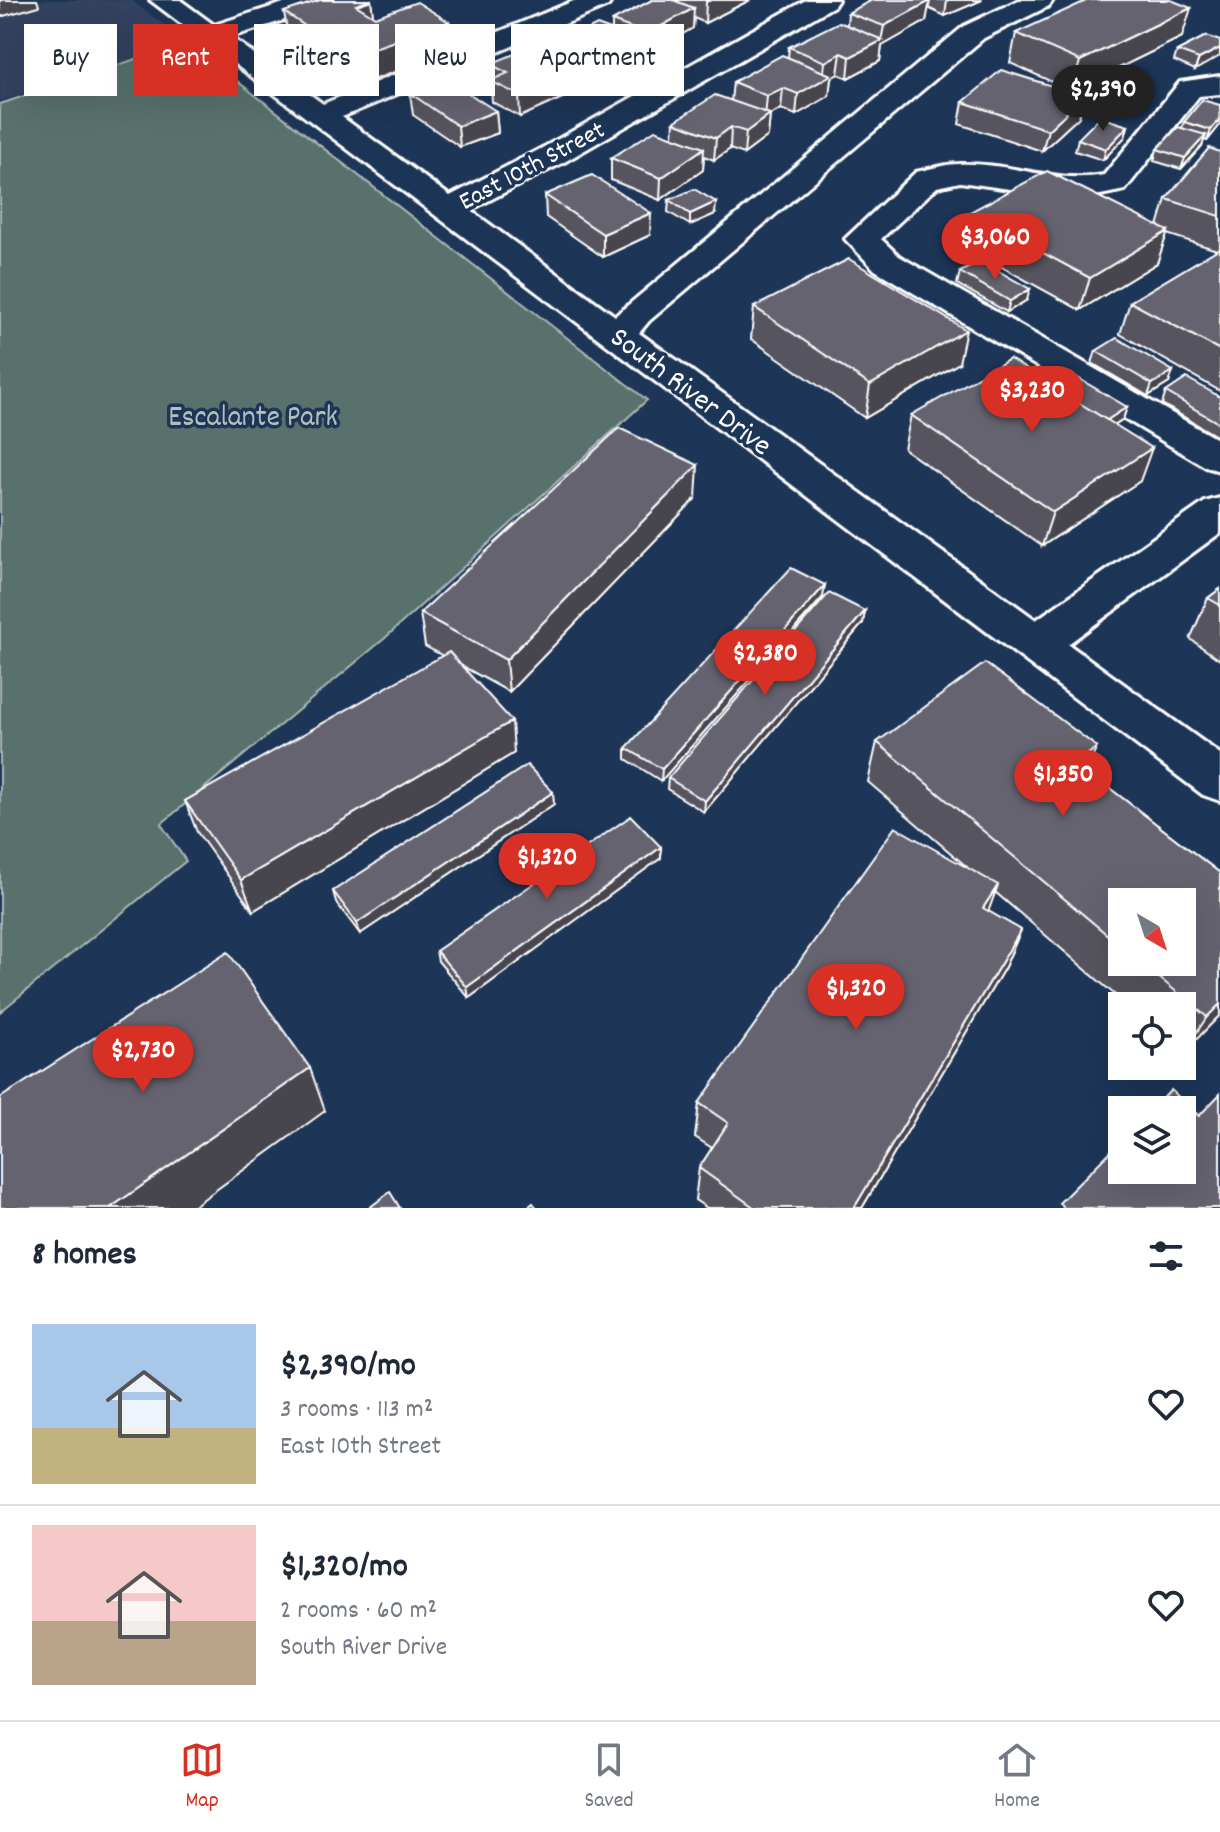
<!DOCTYPE html>
<html lang="en">
<head>
<meta charset="utf-8">
<style>
  :root { --surface:#fff; --page:#f2f2f3; --text:#1f2937; --muted:#747a83; --line:#e0e1e3; --accent:#d93025 }
  body { margin:0; font-family:Dekko,sans-serif; background:var(--page); color:var(--text); height:100vh; display:flex; flex-direction:column; font-size:30px; white-space:nowrap }
  * { box-sizing:border-box; margin:0 }
  p { font-size:26px; color:var(--muted) }
  .icon { flex:none; width:44px; height:44px; fill:none; stroke:currentColor; stroke-width:2; stroke-linecap:round; stroke-linejoin:round }
  .map { position:relative; height:1208px; overflow:hidden }
  .sheet { display:flex; flex-direction:column; background:var(--surface); flex:1 }
  .sheet>* { flex:none }
  .hud { position:absolute; left:24px; top:24px; width:800px; height:72px; display:flex; gap:16px }
  .needle { width:52px; rotate:141deg }
  .buttons { position:absolute; left:1108px; top:888px; display:grid; gap:16px }
  .buttons a { display:grid; place-items:center; width:88px; height:88px; border-radius:0px; background:var(--surface); box-shadow:0 8px 32px #0002; font-size:40px }
  .price { position:absolute; translate:-50% -68px; padding:0 18px; border-radius:28px; background:var(--accent); color:#fff; font-size:26px; line-height:52px; filter:drop-shadow(0 2px 4px #0008) }
  .price::after { content:''; position:absolute; left:50%; top:48px; width:24px; height:18px; margin-left:-12px; background:inherit; clip-path:polygon(0 0,100% 0,50% 100%) }
  .price.current { background:#222; color:#fff }
  ul { padding:0; list-style:none }
  li { display:flex; align-items:center; gap:24px; height:200px; padding:0 32px }
  li+li { border-top:2px solid var(--line) }
  li span { display:grid; place-items:center; flex:none; width:224px; height:160px; border-radius:0px; color:#555 }
  li>.icon { margin-inline-start:auto }
  span .icon { width:96px; height:96px; fill:#fffc; stroke-width:1 }
  li b { font-size:34px }
  h2 { display:flex; justify-content:space-between; align-items:center; height:96px; padding:0 32px; font-size:34px }
  .pill { padding:0 28px; border-radius:0px; background:var(--surface); box-shadow:0 8px 32px #0002; font-size:28px; line-height:72px }
  .pill.current { background:var(--accent); color:#fff }
  .tabs { display:flex; justify-content:space-around; align-items:center; height:112px; border-top:2px solid var(--line); background:var(--surface); font-size:22px; color:var(--muted) }
  .tabs a { display:grid; justify-items:center; gap:4px }
  .tabs .current { color:var(--accent) }
  .map>svg:first-child { display:block }
  .built { fill:#33435e }
  .green { fill:#58716d; stroke:#acb8b6; stroke-width:2 }
  .lines { fill:none; stroke-linecap:round; stroke-linejoin:round }
  .minor-casing { stroke:#fff; stroke-width:6 }
  .minor { fill:#1d3557; fill-rule:evenodd }
  .wall { fill:#57555f; stroke:#fff; stroke-width:2; fill-rule:evenodd }
  .shaded-wall { fill:#47454e; stroke:#fff; stroke-width:2 }
  .building { fill:#65636f; stroke:#fff; stroke-width:2 }
  .labels { text-anchor:middle; stroke-width:7; stroke-linejoin:round; paint-order:stroke }
  .far-street-label { font-size:26px; fill:#fff; stroke:#1d3557 }
  .street-label { font-size:30px; fill:#fff; stroke:#1d3557 }
  .park-label { font-size:30px; fill:#b4bfbd; stroke:#1d3557 }
</style>
</head>
<body>
<div class="map">
<svg width="1220" height="1208" viewBox="0 0 1220 1208">
  <rect width="100%" height="100%" fill="#1d3557"/>
  <filter id="ink" filterUnits="userSpaceOnUse"><feTurbulence type="fractalNoise" baseFrequency=".0125" numOctaves="2"/><feDisplacementMap in="SourceGraphic" scale="16" xChannelSelector="R" yChannelSelector="G"/><feConvolveMatrix kernelMatrix="1 2 1 2 8 2 1 2 1" color-interpolation-filters="sRGB"/></filter>
  <g filter="url(#ink)">
    <path class="built" d="M0 0H131L187 42 0 101Z"/>
    <path class="green" d="M187 42 647 400 384 639 161 824 186 861 0 1012V104Z"/>
    <g class="lines">
      <defs>
        <g id="minor">
          <path d="M150 0H180L214 25 293 0H333L329 6 231 37 323 104 576 0H612L608 6 342 117 450 196 544 147 806 0H838L834 6 566 161 470 210 615 316 964 26 1019 0H1053L1049 6 984 38 649 321 639 333 1036 620 1205 502 1220 498V533L1068 644 1220 754V801L1203 795Z"/>
          <path d="M1220 76V94L1199 96 1125 190 1081 199 960 182 937 187 881 239 899 256 1220 441V471L1206 467 875 270 845 239 916 172C930 169 945 164 959 164 1008 162 1055 184 1104 175L1180 82Z"/>
        </g>
      </defs>
      <use href="#minor" class="minor-casing"/>
      <use href="#minor" class="minor"/>
    </g>
    <g class="wall">
      <path d="M371 0 373 16 375 17 449 22 452 51 356 86 289 41 284 12Z"/>
      <path d="M652 0H750L705 23 694 18 693 28 646 55 633 50V59L589 83 571 76V94L520 117 492 102 490 64H553L552 48 612 30V21Z"/>
      <path d="M872 0H982L945 16 928 8 926 21 882 46 880 61 848 78 838 74 831 78 829 96 796 115 781 109 770 115 768 136 744 154 730 149 714 160 704 156 703 170 660 200 611 180V158L673 136 674 122 731 101 733 82 788 57 789 47 847 25 848 13Z"/>
      <path d="M1016 33 1182 37 1072 91 1010 63Z"/>
      <path d="M1206 36 1195 70 1174 61 1177 51Z"/>
      <path d="M410 93 496 111 498 133 460 147 413 115Z"/>
      <path d="M1084 96 1079 117 1042 151 959 124 963 102Z"/>
      <path d="M1220 105V125L1207 141 1204 140 1202 146 1181 169 1154 161 1157 149 1182 128 1184 122Z"/>
      <path d="M1128 126 1125 137 1103 160 1075 151 1078 139Z"/>
      <path d="M1220 152V391L1120 334 1130 302 1217 250 1167 234 1157 263 1080 310 962 245 968 213 1158 226 1166 199Z"/>
      <path d="M545 195 650 235 603 257 546 217Z"/>
      <path d="M669 200 715 214 690 225 668 212Z"/>
      <path d="M960 272 1027 300 1007 312 957 284Z"/>
      <path d="M754 307 959 363 865 418 751 339Z"/>
      <path d="M1096 351 1169 383 1148 396 1092 363Z"/>
      <path d="M1052 386 1127 407 1123 419 1114 425 1140 481 1042 546 904 449 911 415Z"/>
      <path d="M1166 392 1220 397V438L1162 404Z"/>
      <path d="M696 498 509 692 462 666 514 753 253 911 197 832 185 801 443 656 425 646 420 613Z"/>
      <path d="M1220 589V660L1190 639 1208 598Z"/>
      <path d="M823 597 661 781 626 759V748Z"/>
      <path d="M865 611 863 623 704 812 667 789 668 778Z"/>
      <path d="M877 742 1087 771 1220 873V1015L1183 1053 1182 1006H1128L995 892 988 911 1021 930 1005 967 862 1208H707L695 1200 699 1168 712 1148 695 1137 699 1103 967 867 868 782ZM1122 902 1182 962H1122Z"/>
      <path d="M554 804 360 934 336 902 333 891Z"/>
      <path d="M661 847V858L469 998 438 961 436 951Z"/>
    </g>
    <g class="shaded-wall">
      <path d="M0 0H37L39 6 0 17Z"/>
      <path d="M371 0 375 29 356 5Z"/>
      <path d="M711 0H750L705 23 706 2Z"/>
      <path d="M947 0H982L945 16Z"/>
      <path d="M930 1 926 21 882 46 880 61 848 78 850 57 881 41 884 26Z"/>
      <path d="M694 8 693 28 646 55 647 34Z"/>
      <path d="M1191 8 1182 37 1072 91 1080 61Z"/>
      <path d="M449 22 452 51 356 86 351 56Z"/>
      <path d="M633 38V59L589 83V62Z"/>
      <path d="M1220 48V56L1195 70 1199 59Z"/>
      <path d="M841 53 838 74 831 78 829 96 796 115 798 94 823 80 825 62Z"/>
      <path d="M570 72 571 94 520 117 519 95Z"/>
      <path d="M783 88 781 109 770 115 768 136 744 154 746 132 765 118 767 96Z"/>
      <path d="M1084 96 1079 117 1042 151 1048 130Z"/>
      <path d="M496 111 498 133 460 147 458 126Z"/>
      <path d="M1220 119V125L1207 141 1211 130Z"/>
      <path d="M1128 126 1125 137 1103 160 1106 149Z"/>
      <path d="M731 127 730 149 714 160 716 138Z"/>
      <path d="M1206 135 1202 146 1181 169 1185 158Z"/>
      <path d="M704 148 703 170 660 200 661 178Z"/>
      <path d="M716 202 715 214 690 225V214Z"/>
      <path d="M651 213 650 235 603 257V234Z"/>
      <path d="M1168 231 1157 263 1080 310 1090 278Z"/>
      <path d="M1030 289 1027 300 1007 312 1010 301Z"/>
      <path d="M966 330 959 363 865 418 870 385Z"/>
      <path d="M1173 371 1169 383 1148 396 1152 384Z"/>
      <path d="M1127 407 1123 419 1103 432 1107 420Z"/>
      <path d="M1152 448 1140 481 1042 546 1053 512Z"/>
      <path d="M698 465 696 498 509 692 506 660Z"/>
      <path d="M825 585 823 597 661 781 662 769Z"/>
      <path d="M865 611 863 623 704 812 705 801Z"/>
      <path d="M512 721 514 753 253 911 241 880Z"/>
      <path d="M1097 747 1080 787 1077 763Z"/>
      <path d="M553 792 554 804 360 934 357 923Z"/>
      <path d="M661 847V858L469 998 467 987Z"/>
      <path d="M998 885 984 923 983 908Z"/>
      <path d="M1021 930 1005 967 862 1208H854Z"/>
      <path d="M1220 1004V1015L1183 1053 1207 1017Z"/>
      <path d="M310 1068 325 1111 191 1208H110Z"/>
    </g>
    <g class="building">
      <path d="M320 0H371L356 5 375 17 417 2 449 22 351 56 284 12Z"/>
      <path d="M652 0H673L694 8 647 34 612 21Z"/>
      <path d="M872 0H928L930 1 884 26 848 13Z"/>
      <path d="M1088 0H1171L1191 8 1080 61 1016 33Z"/>
      <path d="M839 22 883 40 850 57 841 53 825 62 789 47Z"/>
      <path d="M597 25 633 38 589 62 552 48Z"/>
      <path d="M1206 36 1220 41V48L1199 59 1177 51Z"/>
      <path d="M524 50 570 72 519 95 490 81 508 73 490 64Z"/>
      <path d="M782 55 831 75 798 94 783 88 767 96 733 82Z"/>
      <path d="M1001 70 1084 96 1048 130 963 102Z"/>
      <path d="M448 80 496 111 458 126 410 93Z"/>
      <path d="M715 95 770 114 746 132 731 127 716 138 674 122Z"/>
      <path d="M1202 100 1220 105V119L1211 130 1184 122Z"/>
      <path d="M1100 117 1128 126 1106 149 1078 139Z"/>
      <path d="M1178 127 1206 135 1185 158 1157 149Z"/>
      <path d="M655 130 704 148 661 178 611 158Z"/>
      <path d="M1209 148 1220 152V216L1166 199Z"/>
      <path d="M1047 171 1168 231 1090 278 968 213Z"/>
      <path d="M592 175 651 213 603 234 545 195Z"/>
      <path d="M694 189 716 202 690 214 669 200Z"/>
      <path d="M1220 248V350L1130 302Z"/>
      <path d="M849 259 966 330 870 385 754 307Z"/>
      <path d="M981 261 1030 289 1010 301 960 272Z"/>
      <path d="M1117 338 1173 371 1152 384 1096 351Z"/>
      <path d="M1010 359 1152 448 1053 512 911 415Z"/>
      <path d="M1071 374 1127 407 1107 420 1052 386Z"/>
      <path d="M1187 378 1220 397V424L1166 392Z"/>
      <path d="M619 428 698 465 506 660 420 613Z"/>
      <path d="M791 568 825 585 662 769 626 748Z"/>
      <path d="M1220 589V605L1208 598Z"/>
      <path d="M829 593 865 611 705 801 668 778Z"/>
      <path d="M449 652 512 721 241 880 185 801Z"/>
      <path d="M985 663 1097 747 1077 763 1220 873V1004L1207 1017 1140 962H1182V902H1122V947L877 742Z"/>
      <path d="M527 765 553 792 357 923 333 891Z"/>
      <path d="M631 816 661 847 467 987 436 951Z"/>
      <path d="M895 827 998 885 983 908 1021 930 854 1208H755L699 1168 728 1123 699 1103Z"/>
      <path d="M228 952 310 1068 110 1208H0V1098Z"/>
      <path d="M1171 1090 1199 1116 1220 1094V1208H1064L1059 1203 1122 1140V1170H1182V1110H1152Z"/>
      <path d="M390 1192 400 1208H369Z"/>
      <path d="M533 1203 537 1208H527Z"/>
    </g>
  </g>
  <g class="labels">
    <g class="far-street-label">
      <text transform="translate(531 164) rotate(-28)" y="9">East 10th Street</text>
    </g>
    <g class="street-label">
      <text transform="translate(692 390) rotate(37)" y="10">South River Drive</text>
    </g>
    <g class="park-label">
      <text x="253" y="425">Escalante Park</text>
    </g>
  </g>
</svg>
<div class="buttons">
<a><svg class="needle" viewBox="-14 -14 28 28"><path d="M0-13l5 13h-10z" fill="#e53935"/><path d="M0 13l5-13h-10z" fill="#747a83"/></svg></a>
<a><svg class="icon" aria-label="locate" viewBox="0 0 24 24"><circle cx="12" cy="12" r="6"/><path d="M12 2v4M12 18v4M2 12h4M18 12h4"/></svg></a>
<a><svg class="icon" aria-label="layers" viewBox="0 0 24 24"><path d="M12 4l9 5-9 5-9-5zM3 14l9 5 9-5"/></svg></a>
</div>
<b class="price current" style="left:1103px;top:133px">$2,390</b>
<b class="price" style="left:995px;top:281px">$3,060</b>
<b class="price" style="left:1032px;top:434px">$3,230</b>
<b class="price" style="left:765px;top:697px">$2,380</b>
<b class="price" style="left:1063px;top:818px">$1,350</b>
<b class="price" style="left:547px;top:901px">$1,320</b>
<b class="price" style="left:856px;top:1032px">$1,320</b>
<b class="price" style="left:143px;top:1094px">$2,730</b>
<div class="hud">
<a class="pill">Buy</a>
<a class="pill current">Rent</a>
<a class="pill">Filters</a>
<a class="pill">New</a>
<a class="pill">Apartment</a>
</div>
</div>
<section class="sheet">
<h2>8 homes<svg class="icon" aria-label="filters" viewBox="0 0 24 24"><path d="M4 7h16M4 17h16"/><circle cx="9" cy="7" r="2"/><circle cx="15" cy="17" r="2"/></svg></h2>
<ul>
<li><span style="background:linear-gradient(#a9c7e8 65%,#c2b280 0)"><svg class="icon" aria-label="home" viewBox="0 0 24 24"><path d="M3 11l9-7 9 7M6 9v11h12V9"/></svg></span><div><b>$2,390/mo</b><p>3 rooms · 113 m²</p><p>East 10th Street</p></div><svg class="icon" aria-label="heart" viewBox="0 0 24 24"><path d="M12 20l-8-8c-3-5 5-10 8-4 3-6 11-1 8 4z"/></svg></li>
<li><span style="background:linear-gradient(#f6c9c9 60%,#b9a48a 0)"><svg class="icon" aria-label="home" viewBox="0 0 24 24"><path d="M3 11l9-7 9 7M6 9v11h12V9"/></svg></span><div><b>$1,320/mo</b><p>2 rooms · 60 m²</p><p>South River Drive</p></div><svg class="icon" aria-label="heart" viewBox="0 0 24 24"><path d="M12 20l-8-8c-3-5 5-10 8-4 3-6 11-1 8 4z"/></svg></li>
</ul>
</section>
<nav class="tabs">
<a class="current"><svg class="icon" aria-label="map" viewBox="0 0 24 24"><path d="M3 6l6-2 6 2 6-2v14l-6 2-6-2-6 2zM9 4v14M15 6v14"/></svg>Map</a>
<a><svg class="icon" aria-label="saved" viewBox="0 0 24 24"><path d="M7 4h10v16l-5-4-5 4z"/></svg>Saved</a>
<a><svg class="icon" aria-label="home" viewBox="0 0 24 24"><path d="M3 11l9-7 9 7M6 9v11h12V9"/></svg>Home</a>
</nav>
</body>
</html>
